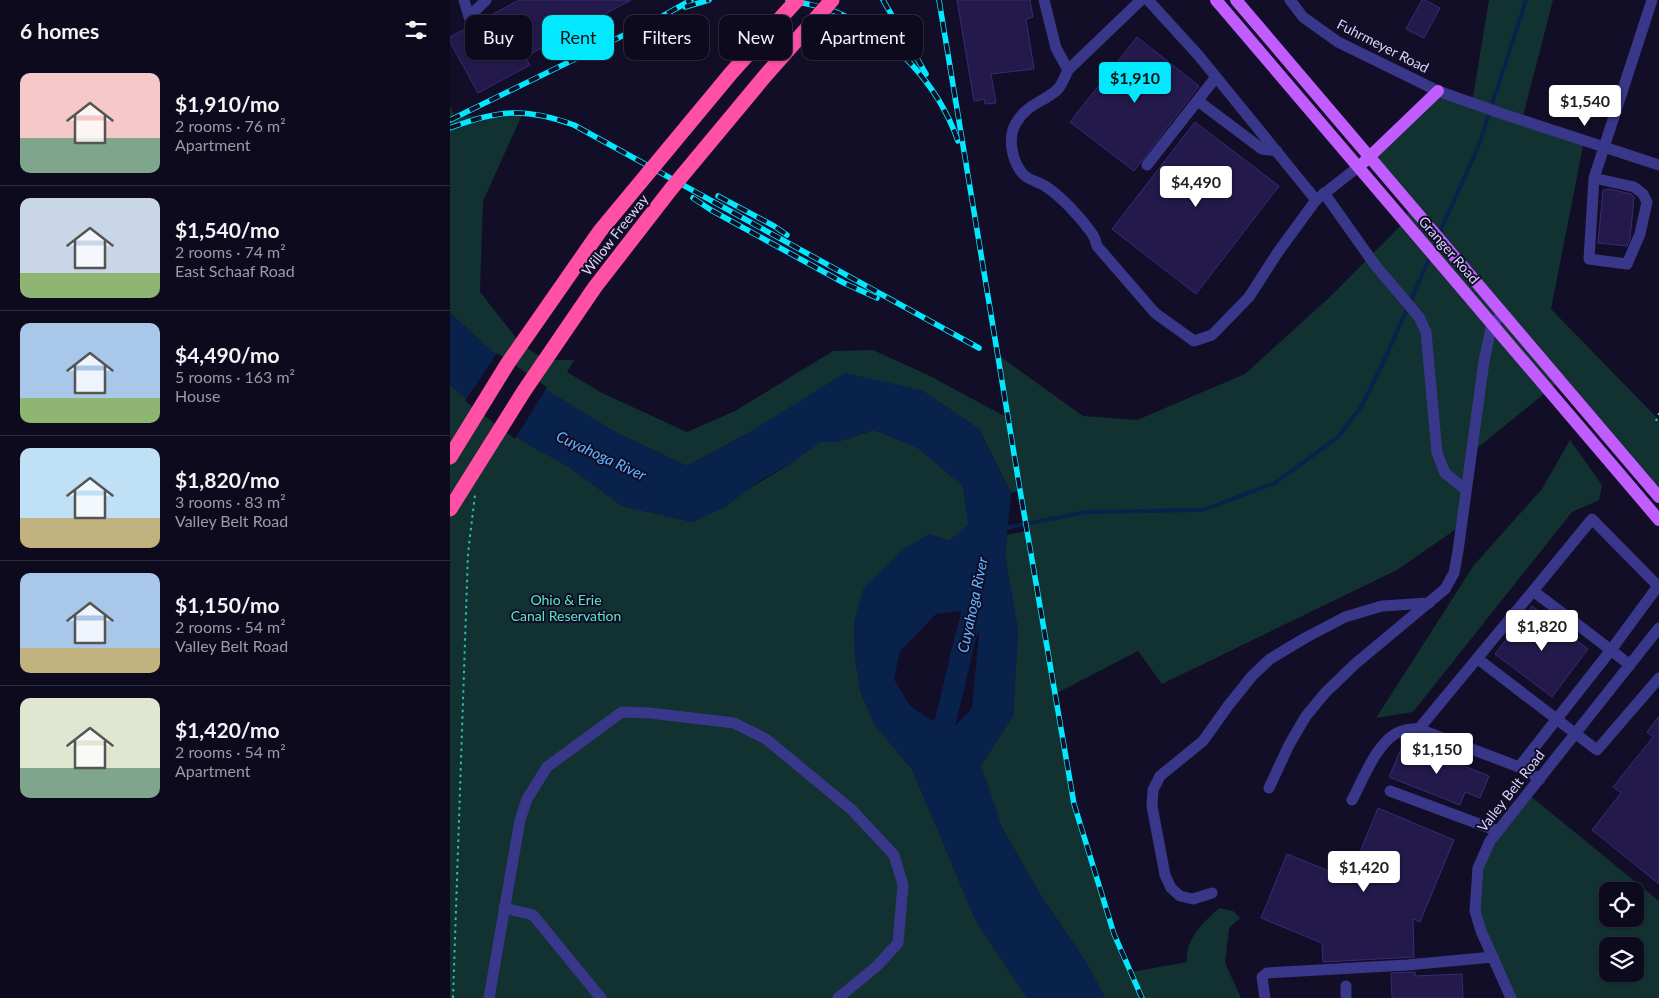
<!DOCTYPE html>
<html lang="en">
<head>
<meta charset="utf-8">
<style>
  :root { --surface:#0e0a1e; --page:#1c182b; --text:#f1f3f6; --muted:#9b9aa4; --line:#2e2b3c; --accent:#01e8ff }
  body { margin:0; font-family:Lato,sans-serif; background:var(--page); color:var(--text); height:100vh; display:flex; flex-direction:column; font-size:19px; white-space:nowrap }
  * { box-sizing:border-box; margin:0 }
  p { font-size:16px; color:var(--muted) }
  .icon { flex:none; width:28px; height:28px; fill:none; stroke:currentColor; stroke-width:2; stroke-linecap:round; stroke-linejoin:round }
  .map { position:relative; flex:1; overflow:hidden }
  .side { display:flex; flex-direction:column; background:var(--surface); width:450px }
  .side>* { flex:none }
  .hud { position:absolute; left:15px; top:15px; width:475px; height:45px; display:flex; gap:10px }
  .buttons { position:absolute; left:1149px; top:882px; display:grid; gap:10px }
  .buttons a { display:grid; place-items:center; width:45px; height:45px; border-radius:10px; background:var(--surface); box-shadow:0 1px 4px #0004,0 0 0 1px var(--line); font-size:25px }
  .price { position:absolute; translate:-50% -42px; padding:0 11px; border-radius:5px; background:#fff; color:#222; font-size:16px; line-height:32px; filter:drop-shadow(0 1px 2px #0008) }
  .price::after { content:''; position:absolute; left:50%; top:30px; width:15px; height:11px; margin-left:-8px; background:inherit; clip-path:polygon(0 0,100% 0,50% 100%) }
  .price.selected { background:var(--accent); color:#111 }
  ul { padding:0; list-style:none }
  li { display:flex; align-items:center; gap:15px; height:125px; padding:0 20px }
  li+li { border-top:1px solid var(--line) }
  li span { display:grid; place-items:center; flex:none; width:140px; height:100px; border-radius:10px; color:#555 }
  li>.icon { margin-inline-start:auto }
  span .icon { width:60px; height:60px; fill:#fffc; stroke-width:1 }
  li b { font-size:21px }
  h2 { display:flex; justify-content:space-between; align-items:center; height:60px; padding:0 20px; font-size:21px }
  .chip { padding:0 18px; border-radius:10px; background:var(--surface); box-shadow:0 1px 4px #0004,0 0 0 1px var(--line); font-size:18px; line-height:45px }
  .chip.selected { background:var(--accent); color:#111 }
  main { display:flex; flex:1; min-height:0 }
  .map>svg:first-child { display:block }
  .green { fill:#113231; fill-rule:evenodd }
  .water { fill:#09224c; fill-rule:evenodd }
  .pier { fill:#120e28 }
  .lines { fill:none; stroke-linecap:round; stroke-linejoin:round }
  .stream { stroke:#09224c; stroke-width:4 }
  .river { stroke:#09224c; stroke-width:21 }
  .building { fill:#23194a; stroke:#392a77 }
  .path { stroke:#29bfb5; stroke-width:2; stroke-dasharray:2.5 4; stroke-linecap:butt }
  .minor { stroke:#393789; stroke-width:11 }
  .major { stroke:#c15cff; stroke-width:12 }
  .rail-casing { stroke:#01e8ff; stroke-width:5.5 }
  .rail { stroke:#120e28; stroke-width:4; stroke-dasharray:11; stroke-linecap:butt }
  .highway-bridge { stroke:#ff50a6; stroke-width:15 }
  .labels { text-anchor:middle; stroke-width:4; stroke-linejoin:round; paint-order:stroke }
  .street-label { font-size:14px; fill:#dad5ff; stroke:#120e28 }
  .park-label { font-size:14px; fill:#5ae6c2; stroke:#120e28 }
  .water-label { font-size:15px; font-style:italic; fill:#63b8ff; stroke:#120e28 }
</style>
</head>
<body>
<main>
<section class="side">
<h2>6 homes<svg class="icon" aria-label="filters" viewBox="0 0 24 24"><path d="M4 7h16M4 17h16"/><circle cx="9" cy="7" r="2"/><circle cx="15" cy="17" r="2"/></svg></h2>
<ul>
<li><span style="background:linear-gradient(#f6c9c9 65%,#7fa58c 0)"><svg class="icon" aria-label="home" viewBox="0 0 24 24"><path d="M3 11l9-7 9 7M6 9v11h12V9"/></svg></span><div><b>$1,910/mo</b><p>2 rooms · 76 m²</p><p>Apartment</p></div></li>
<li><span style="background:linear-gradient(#c9d6e8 75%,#8fb573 0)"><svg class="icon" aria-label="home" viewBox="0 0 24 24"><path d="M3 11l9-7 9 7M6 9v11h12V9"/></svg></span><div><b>$1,540/mo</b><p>2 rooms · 74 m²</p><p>East Schaaf Road</p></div></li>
<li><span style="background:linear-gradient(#a9c7e8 75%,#8fb573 0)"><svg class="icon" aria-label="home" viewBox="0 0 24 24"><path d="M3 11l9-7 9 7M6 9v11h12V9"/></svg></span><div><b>$4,490/mo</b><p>5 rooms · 163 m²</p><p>House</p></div></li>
<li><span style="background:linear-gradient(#bfe0f5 70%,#c2b280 0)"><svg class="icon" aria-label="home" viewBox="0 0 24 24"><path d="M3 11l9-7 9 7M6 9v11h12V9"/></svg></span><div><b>$1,820/mo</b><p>3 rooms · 83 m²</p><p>Valley Belt Road</p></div></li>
<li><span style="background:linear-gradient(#a9c7e8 75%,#c2b280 0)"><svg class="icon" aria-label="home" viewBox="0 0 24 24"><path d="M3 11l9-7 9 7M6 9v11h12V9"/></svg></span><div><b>$1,150/mo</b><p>2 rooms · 54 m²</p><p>Valley Belt Road</p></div></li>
<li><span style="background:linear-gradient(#dfe7d0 70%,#7fa58c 0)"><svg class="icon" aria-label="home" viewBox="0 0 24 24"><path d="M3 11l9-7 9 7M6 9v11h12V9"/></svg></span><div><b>$1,420/mo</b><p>2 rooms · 54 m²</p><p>Apartment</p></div></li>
</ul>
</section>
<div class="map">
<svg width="1209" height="998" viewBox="0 0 1209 998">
  <rect width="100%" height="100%" fill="#120e28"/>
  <g class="green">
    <path d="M1039 0H1103L1072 120 1134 141 1101 309 1209 420V497L1110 381 1021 453 1012 525 947 570 712 684 688 651 605 694C621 789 642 884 681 972L737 962C735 939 754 922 769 908L783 911 790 918 779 928 775 963 791 998H655L636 962 590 894 552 828 531 765 563 716 568 631 555 556 557 535 577 531 570 491 561 493 529 429 471 390 300 432 237 466 167 433 103 394 74 442 118 466 172 506 243 522 340 464 370 442H387L424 430 468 448 513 486 519 525 499 541 479 534 404 622 405 657 411 693 425 725 462 769 526 921 577 998H0V380L46 355 0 313V106L5 117 73 113 33 201 30 292 71 344 96 360H124L117 372 152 393 237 432 285 411 383 351 423 350 478 375 558 418 548 355 633 416 687 420 795 374 882 295 954 222 960 205 920 156 988 91 1022 103Z"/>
    <path d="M1120 440 1152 485 1149 500 1122 512 963 712 926 718 1024 565 1092 489Z"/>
    <path d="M1078 794 1209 901V998H1061L1031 931 1028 868ZM1158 891H1185V919H1158ZM1158 946H1185V974H1158Z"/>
  </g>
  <path class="water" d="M0 313 46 355 103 394 167 433 237 466 300 432 395 373 471 390 529 429 561 493 555 556 568 631 563 716 531 765 552 828 590 894 636 962 655 998H577L526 921 462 769 425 725 411 693 405 657 404 622 414 587 454 549 479 534 499 541 518 525 513 486 468 448 424 430 387 442H370L340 464 309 481 275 507 243 522 172 506 118 466 73 442 20 402 0 385ZM511 611 524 620 529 635 522 708 505 726 481 720 460 706 444 679 450 651 486 614Z"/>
  <path class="pier" d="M47 353 97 387 65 439 15 401Z"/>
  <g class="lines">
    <g class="stream">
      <path d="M989 234 1029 145 1076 0"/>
      <path d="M555 528 636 512 753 510 825 483 888 437 913 404 937 354 987 241"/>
    </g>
    <path class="river" d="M493 752 490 745 513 647 528 590"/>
  </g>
  <g class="building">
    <path d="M69 0H181L75 57 80 65 28 93 0 42V37Z"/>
    <path d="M507 0H580L583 17 576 19 584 69 541 74 546 103 535 104 534 99 524 101Z"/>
    <path d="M972 0H975L990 8 974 38 956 29Z"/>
    <path d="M687 37 749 86 684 171 620 122Z"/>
    <path d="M745 122 829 186 746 294 662 229Z"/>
    <path d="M1159 189 1181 194 1184 197 1180 239 1177 246 1148 243 1153 190Z"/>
    <path d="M1082 606 1138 649 1102 697 1045 654Z"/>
    <path d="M1209 716V884L1142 830 1171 793 1163 787 1203 737 1197 732Z"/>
    <path d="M954 742 1039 776 1030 798 1015 792 1010 805 939 777Z"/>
    <path d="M928 808 1004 840 970 922 963 919 964 957 873 962 872 943 811 918 837 854 899 879Z"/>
    <path d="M965 972V976L1012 974 1013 998H942L941 973Z"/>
  </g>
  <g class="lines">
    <g class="path">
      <path d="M1206 421 1209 413"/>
      <path d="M3 998 18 553 25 495"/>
    </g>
    <g class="minor">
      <path d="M14 0 19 17 36 0"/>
      <path d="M594 0 606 48 618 70 691 0"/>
      <path d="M698 0 749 56 866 200 908 167"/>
      <path d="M840 0 853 17 888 42 988 91 1053 114 1209 165"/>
      <path d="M618 70C615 76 612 85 607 90 592 103 577 104 566 123 557 138 562 160 572 173 579 181 588 181 595 186 611 196 630 217 641 232 644 236 646 241 647 246L705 313 744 341 762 335 799 297 828 252 866 200"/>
      <path d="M748 101 812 149 827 151"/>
      <path d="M697 165 766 77"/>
      <path d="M1144 178 1184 187 1193 194 1197 202 1190 234 1177 264 1139 259 1144 178 1202 0"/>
      <path d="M874 193 925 265 969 317 976 332 987 453 995 473 1016 490"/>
      <path d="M1083 591 972 725 971 728 974 731 1069 767 1161 650 1208 586 1142 519 1083 591C1115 615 1148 640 1180 665"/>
      <path d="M1028 659 1147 750 1209 678"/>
      <path d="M1069 767 1090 779"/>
      <path d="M819 788 839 745 856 716 875 693 905 664 995 589 1004 573 1008 551 1034 361 1042 324 1053 314"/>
      <path d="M940 791 1048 831"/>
      <path d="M902 800C913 780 928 738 952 731 958 729 965 729 971 728"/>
      <path d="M762 893 743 899 730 896 721 888 715 875 702 806 703 790 710 776 753 741 778 706 802 676 820 659 855 638 895 617 932 606 979 603"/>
      <path d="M54 908 83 915 151 998"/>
      <path d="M896 986V998"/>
      <path d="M39 998 70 820 77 799 97 767 172 712 200 713 284 723 316 739 402 810 444 855 453 885 448 943 427 966 388 998"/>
      <path d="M815 998 812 977 817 973 957 965 1043 957"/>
      <path d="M1061 998 1031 931 1025 911 1028 868 1040 841 1209 628"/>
    </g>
    <g class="major">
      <path d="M766 0 1209 520"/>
      <path d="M786 0 1209 497"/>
      <path d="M914 162 988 91"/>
    </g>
    <defs>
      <g id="rail">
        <path d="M338 0C354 3 371 6 386 12 443 35 488 84 508 141"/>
        <path d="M433 0 476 74"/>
        <path d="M489 0 570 490 624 804 664 934 692 998"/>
        <path d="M235 7 259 0"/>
        <path d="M0 120 211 17 241 0"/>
        <path d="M0 128C48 110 75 107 124 125L529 348"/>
        <path d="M268 196 324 226 337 235"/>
        <path d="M243 198 261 210 394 283 427 298"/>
      </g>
    </defs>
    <use href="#rail" class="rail-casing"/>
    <use href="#rail" class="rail"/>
    <g class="highway-bridge">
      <path d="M0 457 58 363 150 231 282 72 347 0"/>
      <path d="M0 509 74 391 145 287 221 189 315 76 382 0"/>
    </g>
  </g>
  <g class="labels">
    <g class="street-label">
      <text transform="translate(933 46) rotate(27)" y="5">Fuhrmeyer Road</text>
      <text transform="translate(165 235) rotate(-52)" y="5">Willow Freeway</text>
      <text transform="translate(999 250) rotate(49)" y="5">Granger Road</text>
      <text transform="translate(1061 791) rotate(-52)" y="5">Valley Belt Road</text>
    </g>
    <g class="park-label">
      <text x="116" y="605">Ohio &amp; Erie<tspan x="116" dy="16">Canal Reservation</tspan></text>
    </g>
    <g class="water-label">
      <text transform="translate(151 456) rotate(25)" y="5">Cuyahoga River</text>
      <text transform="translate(523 605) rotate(-78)" y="5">Cuyahoga River</text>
    </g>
  </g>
</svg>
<div class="buttons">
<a><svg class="icon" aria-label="locate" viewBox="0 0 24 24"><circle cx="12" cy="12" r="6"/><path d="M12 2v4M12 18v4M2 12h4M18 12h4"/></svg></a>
<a><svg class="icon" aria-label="layers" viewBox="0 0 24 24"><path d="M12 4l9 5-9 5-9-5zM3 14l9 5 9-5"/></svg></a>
</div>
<b class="price selected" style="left:685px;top:104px">$1,910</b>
<b class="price" style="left:1135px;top:127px">$1,540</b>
<b class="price" style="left:746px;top:208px">$4,490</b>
<b class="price" style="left:1092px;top:652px">$1,820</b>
<b class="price" style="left:987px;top:775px">$1,150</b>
<b class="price" style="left:914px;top:893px">$1,420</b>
<div class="hud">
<a class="chip">Buy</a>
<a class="chip selected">Rent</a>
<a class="chip">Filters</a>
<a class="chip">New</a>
<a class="chip">Apartment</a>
</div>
</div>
</main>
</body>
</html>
